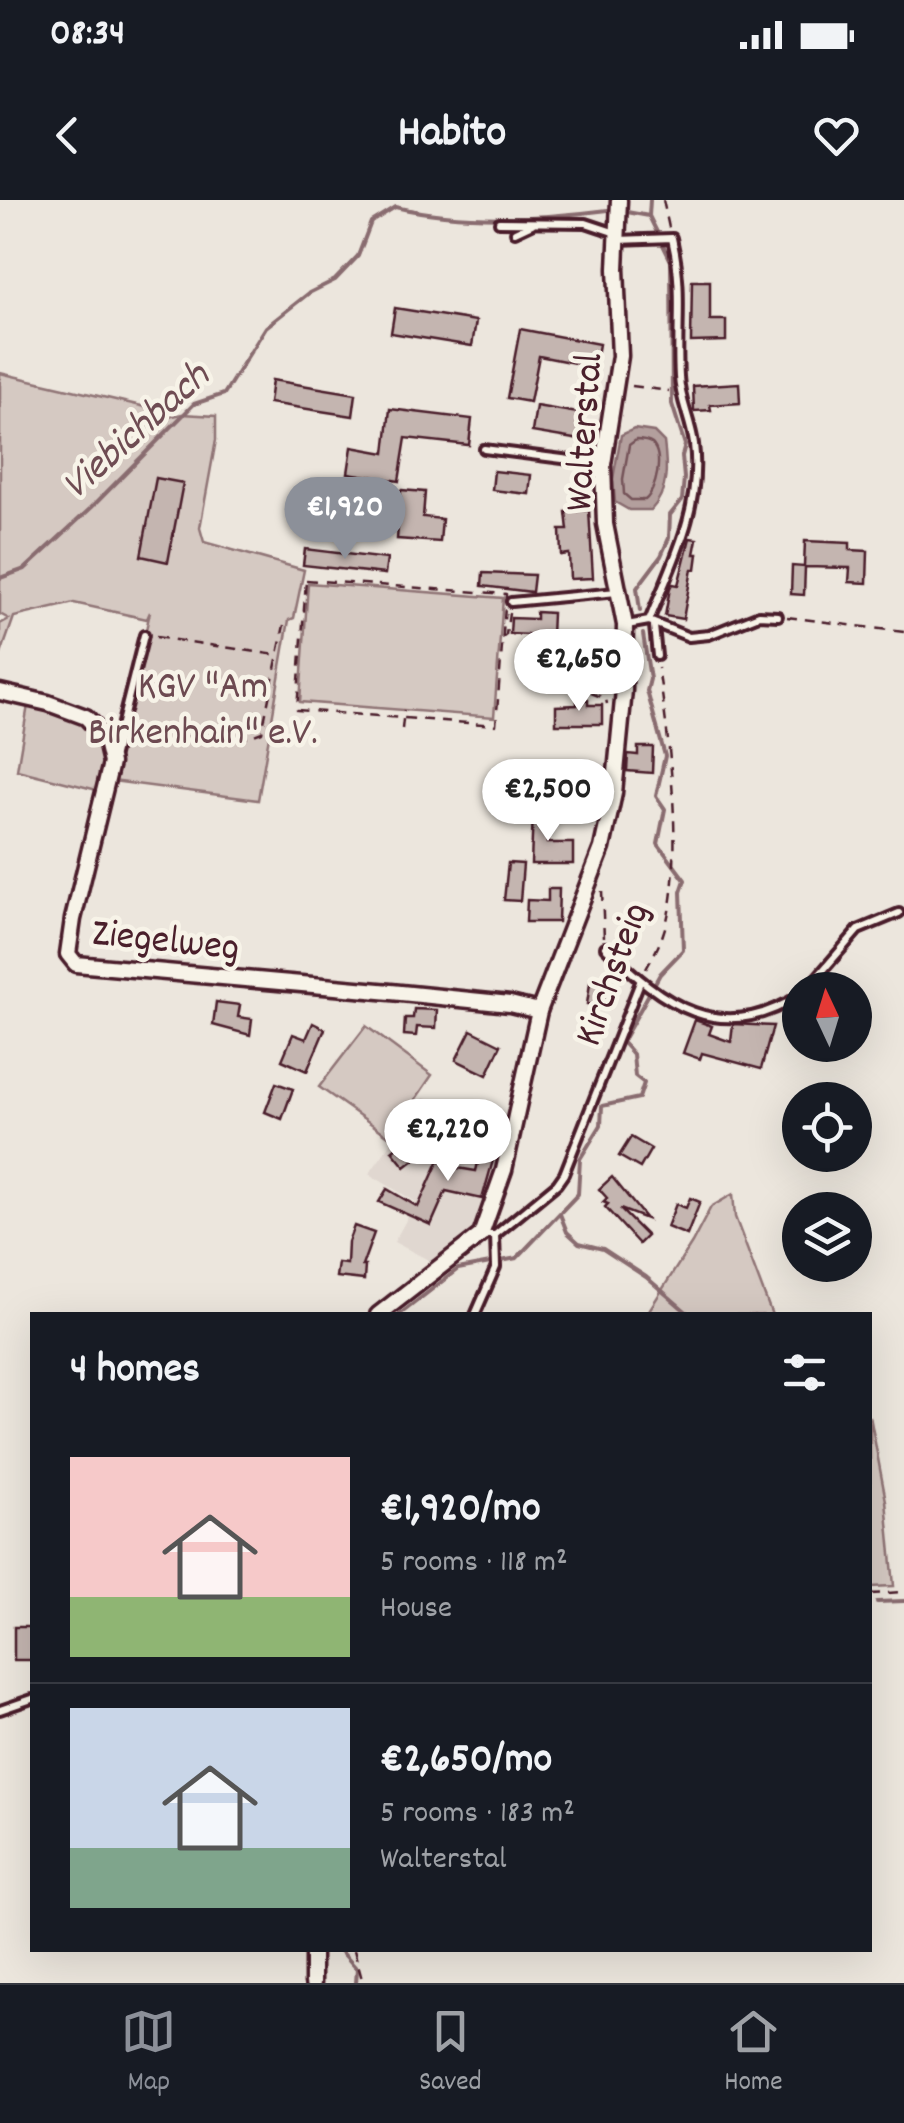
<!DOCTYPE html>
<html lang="en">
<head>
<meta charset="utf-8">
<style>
  :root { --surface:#171b24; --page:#242831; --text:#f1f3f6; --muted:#9ea1a6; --line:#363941; --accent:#8c9099 }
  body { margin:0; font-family:Dekko,sans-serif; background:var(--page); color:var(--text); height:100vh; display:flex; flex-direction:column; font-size:38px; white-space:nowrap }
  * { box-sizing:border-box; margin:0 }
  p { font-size:32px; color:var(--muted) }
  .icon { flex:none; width:55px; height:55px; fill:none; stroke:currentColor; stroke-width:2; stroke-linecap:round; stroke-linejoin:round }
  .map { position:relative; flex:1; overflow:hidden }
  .side { position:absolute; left:30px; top:1112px; width:842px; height:640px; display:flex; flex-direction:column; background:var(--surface); border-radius:0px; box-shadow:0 10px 40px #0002 }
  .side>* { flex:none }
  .needle { width:65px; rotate:356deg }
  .controls { position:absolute; left:782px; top:772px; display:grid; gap:20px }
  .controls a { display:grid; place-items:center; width:90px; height:90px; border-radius:50%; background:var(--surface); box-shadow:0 10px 40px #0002; font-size:50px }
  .price { position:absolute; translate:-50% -85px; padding:0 22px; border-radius:35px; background:#fff; color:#222; font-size:32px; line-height:65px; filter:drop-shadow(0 2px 5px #0008) }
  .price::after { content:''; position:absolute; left:50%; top:60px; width:30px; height:22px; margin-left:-15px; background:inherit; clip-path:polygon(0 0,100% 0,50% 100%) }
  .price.current { background:var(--accent); color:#fff }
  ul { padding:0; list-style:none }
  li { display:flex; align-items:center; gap:30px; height:250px; padding:0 40px }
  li+li { border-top:2px solid var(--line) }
  li span { display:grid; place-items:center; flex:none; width:280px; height:200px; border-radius:0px; color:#555 }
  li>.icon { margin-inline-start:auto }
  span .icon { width:120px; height:120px; fill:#fffc; stroke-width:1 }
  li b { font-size:42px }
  h2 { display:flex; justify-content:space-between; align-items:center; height:120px; padding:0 40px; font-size:42px }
  .status { display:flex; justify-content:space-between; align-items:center; height:70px; padding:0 50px; background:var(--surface); direction:ltr }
  .status svg { height:28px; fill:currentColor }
  header { display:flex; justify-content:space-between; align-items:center; height:130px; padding:0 40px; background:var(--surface); font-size:45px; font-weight:700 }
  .tab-bar { display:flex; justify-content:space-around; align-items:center; height:140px; border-top:2px solid var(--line); background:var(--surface); font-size:28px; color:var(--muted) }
  .tab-bar a { display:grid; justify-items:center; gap:5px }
  .tab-bar .current { color:var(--accent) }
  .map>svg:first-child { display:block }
  .built { fill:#e0d7d0 }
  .green { fill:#d5c9c2; stroke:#907476; stroke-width:2.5 }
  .water { fill:#b39f9d; stroke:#896c6f; stroke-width:2.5 }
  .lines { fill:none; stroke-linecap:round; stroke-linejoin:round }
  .shore { stroke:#745259; stroke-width:2.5 }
  .stream { stroke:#896c6f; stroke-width:4 }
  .building { fill:#c4b5b0; stroke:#4a1f2b; stroke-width:2.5 }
  .service-casing { stroke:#4a1f2b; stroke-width:14 }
  .minor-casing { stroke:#4a1f2b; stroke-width:21 }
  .path { stroke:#4a1f2b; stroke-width:2.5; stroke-dasharray:10 8; stroke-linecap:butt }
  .service { stroke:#f7f3e8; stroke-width:6 }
  .minor { stroke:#f7f3e8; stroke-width:14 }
  .labels { text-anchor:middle; stroke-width:9; stroke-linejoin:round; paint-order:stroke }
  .street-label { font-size:40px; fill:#4a1f2b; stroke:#f7f3e8 }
  .park-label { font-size:40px; fill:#6d4a51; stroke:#f7f3e8 }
  .water-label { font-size:42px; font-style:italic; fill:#6f4c53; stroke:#f7f3e8 }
</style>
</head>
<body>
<div class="status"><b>08:34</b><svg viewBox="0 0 49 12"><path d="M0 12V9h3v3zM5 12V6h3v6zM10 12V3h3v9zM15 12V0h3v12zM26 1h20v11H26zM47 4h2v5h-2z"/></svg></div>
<header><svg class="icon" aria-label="back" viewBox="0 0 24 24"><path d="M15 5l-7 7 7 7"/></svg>Habito<svg class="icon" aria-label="heart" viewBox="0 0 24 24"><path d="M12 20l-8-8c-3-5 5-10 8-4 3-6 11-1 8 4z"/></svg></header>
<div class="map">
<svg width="904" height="1783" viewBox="0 0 904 1783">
  <rect width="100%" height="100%" fill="#ece6dd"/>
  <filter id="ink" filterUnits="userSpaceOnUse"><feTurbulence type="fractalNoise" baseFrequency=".01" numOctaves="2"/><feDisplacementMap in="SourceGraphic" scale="20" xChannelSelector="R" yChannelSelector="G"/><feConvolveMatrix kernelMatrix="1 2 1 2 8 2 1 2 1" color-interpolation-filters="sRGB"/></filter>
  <g filter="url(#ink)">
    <path class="built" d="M424 898 494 917 504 926 478 1033 438 1065 394 1042 416 1002 369 974Z"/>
    <g class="green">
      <path d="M0 173 150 208 164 212 169 217 182 214 216 216V240L200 328 204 342 304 370 294 418 289 420 258 600 112 581 150 412 147 419 74 403 14 417 0 457V424L9 419 0 414Z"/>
      <path d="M308 383 503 398 494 517 300 502Z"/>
      <path d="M28 505C79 520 115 525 97 590L17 570Z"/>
      <path d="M366 826 432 875 390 937 319 887Z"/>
      <path d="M733 994 735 1017 772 1115H646L692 1043 711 1007Z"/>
      <path d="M870 1216 886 1301 894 1386 870 1387Z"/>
    </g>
    <path class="water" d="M634 229 654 232 664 242C667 266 669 291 651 310H629L615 302 613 279 621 235Z"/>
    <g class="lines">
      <path class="shore" d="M636 240C640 240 649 241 652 244 664 256 656 291 645 300H631L624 294 623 279 629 245Z"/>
      <g class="stream">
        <path d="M627 12 649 16"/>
        <path d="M0 378 25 369 92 307 194 204 224 194 266 127 309 93 335 80 358 56 371 22 395 7C463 23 539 19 608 10"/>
        <path d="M640 411 637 388 661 356 669 338 670 315 682 300 684 278 682 256 685 245 672 204 671 61 649 16 650 0"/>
        <path d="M560 1014 567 1032 579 1043 603 1049 646 1077 690 1115"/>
        <path d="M399 1115 458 1069 517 1058 578 994 580 959 601 925 602 906 639 898 644 883 635 876 633 854 622 842 660 774 683 750 681 692 685 680 658 644 665 609 656 596 665 556 647 491 650 479 643 434"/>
        <path d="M877 1402 904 1401"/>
        <path d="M340 1750 357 1769 356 1783"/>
      </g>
    </g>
    <g class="building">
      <path d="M692 81H710V120H726V141L691 142Z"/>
      <path d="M395 108 476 121 472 146 391 133Z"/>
      <path d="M520 129 599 144 595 167 539 156 530 202 507 198Z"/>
      <path d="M272 180 356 194 353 216 269 203Z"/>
      <path d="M739 183 740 203 710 205 711 210 694 211 693 186Z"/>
      <path d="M536 206 584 214 580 240 532 232Z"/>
      <path d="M390 209 472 219 469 245 406 238 399 281 348 273 352 247 385 253Z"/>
      <path d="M494 271 531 275 529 294 492 290Z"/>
      <path d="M156 278 183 283 168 362 141 356Z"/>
      <path d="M401 290 425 292 423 317 442 319 440 342 397 339Z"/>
      <path d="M589 310 593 378 570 379 569 354 561 355 560 330H568L566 312Z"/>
      <path d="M690 338 697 339 694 354H698L696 369H692L683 419 665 416 670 388 672 384 678 385Z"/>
      <path d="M805 341 850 343V350L868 351 867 383 849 382 850 368 805 367 804 395 791 394 792 366 804 367Z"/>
      <path d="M305 349 387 359 385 374 303 365Z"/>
      <path d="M483 373 534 375 532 392 482 386Z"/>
      <path d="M536 412 552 413 551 436 510 434 511 418 536 419Z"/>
      <path d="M584 448 585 483 555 485V470H561V457H569L568 449Z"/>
      <path d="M588 500V505H602V524H556V506L577 505V501Z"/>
      <path d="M638 547H653L652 573 627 571 628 554 638 555Z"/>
      <path d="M508 582H526V611H509Z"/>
      <path d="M533 611H548L547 643H573V664H531Z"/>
      <path d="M508 663 523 664 520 701 504 700Z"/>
      <path d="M548 689H559L558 722H526L527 700 548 701Z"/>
      <path d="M590 783 613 786 609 808 587 804Z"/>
      <path d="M216 802 240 805 238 817 252 819 250 835 213 825Z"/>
      <path d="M414 809 437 810 436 828 417 827 416 836 404 835 405 818H413Z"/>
      <path d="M695 820 712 826 709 834 731 842 733 824 773 826 761 869 702 853 700 859 683 853Z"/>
      <path d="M313 823 325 829 307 871 282 860 293 834 306 839Z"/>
      <path d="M471 830 501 845 487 875 456 860Z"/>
      <path d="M276 883 293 889 282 919 265 912Z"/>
      <path d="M427 922 441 939 405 967 392 951Z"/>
      <path d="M485 933 500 936 482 999 446 991 431 1025 379 1002 387 989 418 1007 439 960 458 968 476 971Z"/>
      <path d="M631 937 651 949 640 968 619 956Z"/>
      <path d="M612 977 646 1019 620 1009 647 1036 639 1044 605 1007 608 1004 603 1002 607 998 599 989Z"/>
      <path d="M690 998 700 1002 687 1035 667 1027 676 1004 686 1008Z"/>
      <path d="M354 1026 374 1033 362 1066H365L364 1080 336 1077 338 1063 347 1064 348 1042Z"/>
      <rect x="14" y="1427" width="18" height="33"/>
    </g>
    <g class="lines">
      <defs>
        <g id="service">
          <path d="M499 22 586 23 616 33"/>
          <path d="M515 32 532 24"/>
          <path d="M618 40 672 38C684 89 676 127 679 177 680 200 691 221 694 244 702 309 672 363 649 421"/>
          <path d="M484 249 602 264"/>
          <path d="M511 402 617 392"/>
          <path d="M627 425 649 421 689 437 709 435 759 415 778 416"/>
          <path d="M654 426 657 456"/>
          <path d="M114 555 144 435"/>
          <path d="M605 747C662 804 720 847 800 795"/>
          <path d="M806 790 858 730 899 713"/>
          <path d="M482 1035H495L557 984 564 974 640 782"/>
          <path d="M475 1115 496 1067 495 1035"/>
          <path d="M0 1510 32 1499"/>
        </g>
        <g id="minor">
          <path d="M0 492 48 503 86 517 105 537 111 563 73 719 68 754 76 764 391 792 510 804 539 811"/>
          <path d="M378 1115 481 1035 504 970 539 811 602 648 614 593 624 490 625 425 605 324 603 264 620 156 616 69 619 0"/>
          <path d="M313 1750V1783"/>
        </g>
      </defs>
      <use href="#service" class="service-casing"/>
      <use href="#minor" class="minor-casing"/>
      <g class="path">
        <path d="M663 0 669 28"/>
        <path d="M632 186 669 191"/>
        <path d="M306 380 506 394 496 525 297 510Z"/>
        <path d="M787 417 904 432"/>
        <path d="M156 437 277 455"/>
        <path d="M502 438 506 435 509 413"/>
        <path d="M591 493 606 499 607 504"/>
        <path d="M402 529 404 510"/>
        <path d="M131 530 236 542 262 532 284 425"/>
        <path d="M602 691 604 738"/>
        <path d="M646 769C652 758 659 746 663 734 686 669 669 536 658 468"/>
        <path d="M424 949 428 952 479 928 496 931"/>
        <path d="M870 1394 904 1392"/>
        <path d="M354 1750 363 1783"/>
      </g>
      <use href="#service" class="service"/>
      <use href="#minor" class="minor"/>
    </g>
  </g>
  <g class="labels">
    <g class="street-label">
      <text transform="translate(581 232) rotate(-86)" y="14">Walterstal</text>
      <text transform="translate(166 737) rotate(6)" y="14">Ziegelweg</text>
      <text transform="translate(609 773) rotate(-70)" y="14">Kirchsteig</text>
    </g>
    <g class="park-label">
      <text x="203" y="497">KGV "Am<tspan x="203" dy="46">Birkenhain" e.V.</tspan></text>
    </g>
    <g class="water-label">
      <text transform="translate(133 228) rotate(-42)" y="15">Viebichbach</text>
    </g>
  </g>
</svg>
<div class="controls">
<a><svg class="needle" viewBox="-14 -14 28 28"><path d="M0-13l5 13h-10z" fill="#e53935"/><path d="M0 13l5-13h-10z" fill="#9ea1a6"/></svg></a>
<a><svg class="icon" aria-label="locate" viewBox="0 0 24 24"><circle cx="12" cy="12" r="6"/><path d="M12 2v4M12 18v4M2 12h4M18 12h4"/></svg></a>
<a><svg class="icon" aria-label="layers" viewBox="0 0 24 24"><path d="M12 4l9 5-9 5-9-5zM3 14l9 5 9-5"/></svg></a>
</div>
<b class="price current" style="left:345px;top:362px">€1,920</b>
<b class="price" style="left:579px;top:514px">€2,650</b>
<b class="price" style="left:548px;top:644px">€2,500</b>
<b class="price" style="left:448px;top:984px">€2,220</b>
<section class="side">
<h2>4 homes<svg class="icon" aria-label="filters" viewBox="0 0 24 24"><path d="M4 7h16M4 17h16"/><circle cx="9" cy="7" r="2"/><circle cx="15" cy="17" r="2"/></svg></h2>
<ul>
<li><span style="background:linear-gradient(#f6c9c9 70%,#8fb573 0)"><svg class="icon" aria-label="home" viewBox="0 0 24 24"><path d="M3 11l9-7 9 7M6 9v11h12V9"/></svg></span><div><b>€1,920/mo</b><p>5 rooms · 118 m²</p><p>House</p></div></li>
<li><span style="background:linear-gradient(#c9d6e8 70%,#7fa58c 0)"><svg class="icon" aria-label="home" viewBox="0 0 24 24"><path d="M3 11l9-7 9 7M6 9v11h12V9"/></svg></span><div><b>€2,650/mo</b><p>5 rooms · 183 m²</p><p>Walterstal</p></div></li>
</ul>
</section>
</div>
<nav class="tab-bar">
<a class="current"><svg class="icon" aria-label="map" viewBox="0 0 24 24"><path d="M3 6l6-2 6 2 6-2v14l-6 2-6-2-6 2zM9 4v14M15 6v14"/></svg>Map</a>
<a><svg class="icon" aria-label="saved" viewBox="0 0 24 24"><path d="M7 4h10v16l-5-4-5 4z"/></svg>Saved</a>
<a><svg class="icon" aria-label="home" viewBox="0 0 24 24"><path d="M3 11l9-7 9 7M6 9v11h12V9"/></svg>Home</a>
</nav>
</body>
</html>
